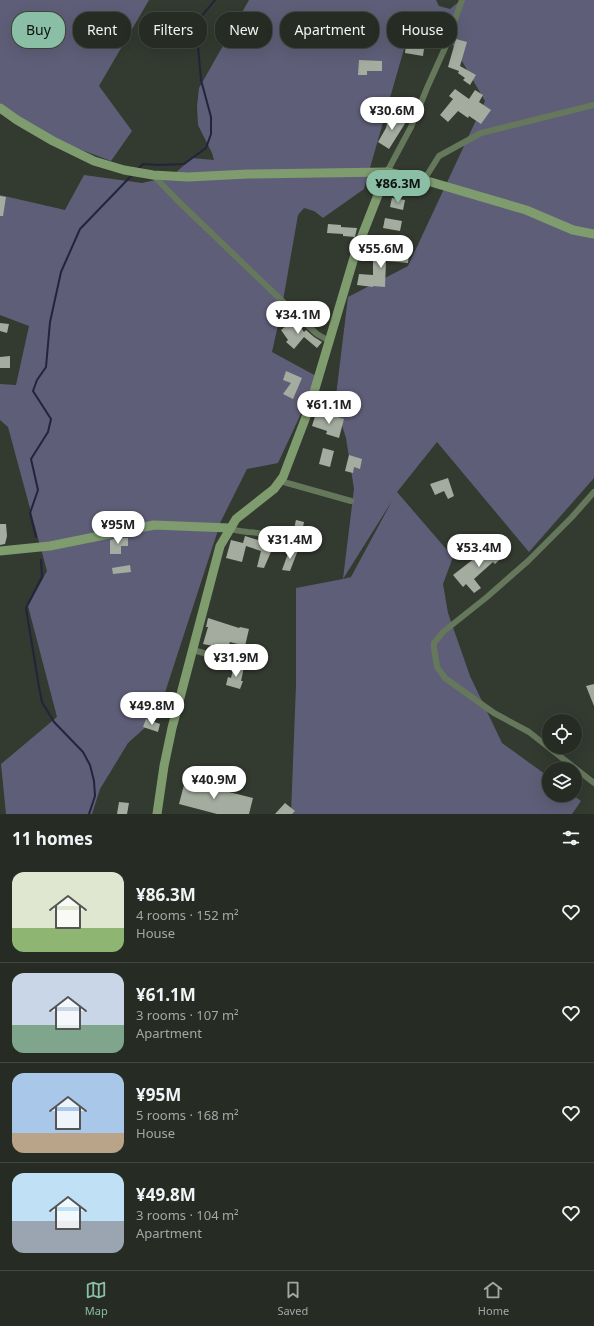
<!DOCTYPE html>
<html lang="en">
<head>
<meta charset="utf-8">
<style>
  :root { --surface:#262c23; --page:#323830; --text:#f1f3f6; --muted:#a4a7a6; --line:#424841; --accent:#8abfa5 }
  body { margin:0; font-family:"Noto Sans",sans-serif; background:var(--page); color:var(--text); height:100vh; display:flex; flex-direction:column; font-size:15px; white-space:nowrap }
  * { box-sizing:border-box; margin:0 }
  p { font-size:13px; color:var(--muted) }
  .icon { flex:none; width:22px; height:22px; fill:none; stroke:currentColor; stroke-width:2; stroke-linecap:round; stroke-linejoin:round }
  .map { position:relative; height:814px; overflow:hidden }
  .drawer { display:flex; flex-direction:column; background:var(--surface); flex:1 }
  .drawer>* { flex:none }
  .top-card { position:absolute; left:12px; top:12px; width:570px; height:36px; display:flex; gap:8px }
  .fabs { position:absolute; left:542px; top:714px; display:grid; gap:8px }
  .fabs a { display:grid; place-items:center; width:40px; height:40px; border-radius:50%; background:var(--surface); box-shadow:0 4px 16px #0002,0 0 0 1px var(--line); font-size:20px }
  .price { position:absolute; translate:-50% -34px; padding:0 9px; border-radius:14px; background:#fff; color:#222; font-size:13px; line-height:26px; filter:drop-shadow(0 1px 2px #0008) }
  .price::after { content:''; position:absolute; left:50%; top:24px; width:12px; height:9px; margin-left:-6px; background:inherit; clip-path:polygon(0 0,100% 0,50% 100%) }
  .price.selected { background:var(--accent); color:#111 }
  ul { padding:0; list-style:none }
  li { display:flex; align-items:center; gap:12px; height:100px; padding:0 12px }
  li+li { border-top:1px solid var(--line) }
  li span { display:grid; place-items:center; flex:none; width:112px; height:80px; border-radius:12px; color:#555 }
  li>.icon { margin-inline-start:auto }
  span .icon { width:48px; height:48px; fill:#fffc; stroke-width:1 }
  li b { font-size:17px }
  h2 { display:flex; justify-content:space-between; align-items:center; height:48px; padding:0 12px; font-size:17px }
  .pill { padding:0 14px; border-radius:16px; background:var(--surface); box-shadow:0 4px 16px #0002,0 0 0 1px var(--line); font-size:14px; line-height:36px }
  .pill.selected { background:var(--accent); color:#111 }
  .dock { display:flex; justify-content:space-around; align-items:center; height:56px; border-top:1px solid var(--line); background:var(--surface); font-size:11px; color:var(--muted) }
  .dock a { display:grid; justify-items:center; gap:2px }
  .dock .selected { color:var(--accent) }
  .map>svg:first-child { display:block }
  .green { fill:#5f5e78; fill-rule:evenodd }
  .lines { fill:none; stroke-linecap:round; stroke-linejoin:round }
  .stream { stroke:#24233c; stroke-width:2 }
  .building { fill:#a3ac9f }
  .street { stroke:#66785c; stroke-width:6 }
  .secondary { stroke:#7f9c6f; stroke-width:9 }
</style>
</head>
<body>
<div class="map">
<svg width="594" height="814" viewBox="0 0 594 814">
  <rect width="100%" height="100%" fill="#333a2f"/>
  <g class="green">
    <path d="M0 0H149L99 86 132 131 111 161 45 136 0 104Z"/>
    <path d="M249 0H436L439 6 450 9 461 0H594V478L529 552 437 442 397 492 453 557 443 584 448 613 470 676 502 743 549 777V795H573L581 801 572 814H291L296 685V588L343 579 354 489 346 438 335 404 348 297 408 266 485 101 451 42 404 49 364 189 323 218 314 211 304 208 298 215 281 312 272 352 318 377 278 463 247 469 221 521 157 717 128 743 100 789 92 814H6L1 764 57 717 28 606 47 571 8 427 0 420V384L16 385 29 326 0 315V195L65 210 84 175 142 183 172 176 192 158 214 160 212 153 198 125 197 106 199 88ZM392 501 351 577 343 579Z"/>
  </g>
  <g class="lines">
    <g class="stream">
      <path d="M137 170 143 164 160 165 184 164 206 148 211 134V117L201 80 197 35 201 17 215 0"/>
      <path d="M36 537 30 513 38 490 31 459 48 432 51 419 33 391 37 380 46 367 50 322 61 272 80 229 133 174"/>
      <path d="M41 560 42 577 26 608 39 687 42 702 54 722 83 752 90 765 94 781 95 796 89 814"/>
    </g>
  </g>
  <g class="building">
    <path d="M407 38 425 41 423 56 405 53Z"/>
    <path d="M456 39 467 42 460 66 476 75 470 85 463 80 465 78 458 73 459 71 448 67Z"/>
    <path d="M359 60 382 61V71H367V75H358Z"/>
    <path d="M455 89 469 99 475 90 483 95 479 102 491 110 481 124 469 116 468 118 458 111 448 122 440 115 453 99 449 96Z"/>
    <path d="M394 114 406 122 389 149 378 142 386 128 389 115Z"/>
    <path d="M0 196 6 197 3 216H0Z"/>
    <path d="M392 198 405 200 403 210 390 207Z"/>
    <path d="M385 218 402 221 400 231 383 228Z"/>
    <path d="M328 224 341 225V227L357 228 355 237 343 236V234L327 233Z"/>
    <path d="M373 253 409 254 408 263 386 261 385 287 373 286V287L357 285 359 274 373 275Z"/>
    <path d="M295 319 304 332 306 330 314 337 322 342 317 348 304 337 294 349 286 342 288 340 281 330Z"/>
    <path d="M0 323 9 324 7 333 0 331Z"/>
    <path d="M10 356V368H0V357Z"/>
    <path d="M286 371 302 378 293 399 283 394 291 383 283 380Z"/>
    <path d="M316 413 331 418 332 415 344 419 339 438 326 434 327 431 312 426Z"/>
    <path d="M323 448 334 451 330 467 319 464Z"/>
    <path d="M349 455 362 459 360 469 354 467 353 473 345 471Z"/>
    <path d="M448 478 454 496 448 499 444 491 435 495 430 484Z"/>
    <path d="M296 520 304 522 301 536 293 533Z"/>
    <path d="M0 524H6L7 536 5 544 0 545Z"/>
    <path d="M245 536 274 545 264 568 257 567 261 551 246 546 242 562 226 558 231 540 243 543Z"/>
    <path d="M118 538H128V546H121V554H110V540Z"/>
    <path d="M502 543 509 551 495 564 493 562 474 579 481 588 474 593 466 584 463 587 453 575 480 554 484 559Z"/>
    <path d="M290 548 298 550 290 571 282 570Z"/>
    <path d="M130 565 131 572 113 574 112 568Z"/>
    <path d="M208 618 239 628 240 627 249 629 245 646 230 642 228 648 213 644V646L203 644 208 627H206Z"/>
    <path d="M234 666 244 667 241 681H243L240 689 226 685 228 677 231 678Z"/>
    <path d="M594 684V706L586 686Z"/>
    <path d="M146 719 160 724 158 732 143 727Z"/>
    <path d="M185 781 253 798 249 814H217L179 804Z"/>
    <path d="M119 802 129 803 127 814H117Z"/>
    <path d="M285 803 295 811 292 814H275Z"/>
  </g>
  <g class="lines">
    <g class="street">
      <path d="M387 172 411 127 427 88 445 48 462 0"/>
      <path d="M153 175 178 201 300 318 317 334 324 338"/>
      <path d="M424 180 439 156 481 133 594 105"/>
      <path d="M280 481 351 501"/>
      <path d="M594 492 572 517 528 561 487 597 443 632 434 643V648L437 667 445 678 494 713 529 732 594 783"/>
      <path d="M229 528C236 531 241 531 248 532 264 533 280 537 295 543"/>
      <path d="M193 650 239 663"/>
    </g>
    <g class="secondary">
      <path d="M0 108 17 120 53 141 94 161 124 170 153 175 188 177 248 174 387 172 424 180 526 210 573 230 594 234"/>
      <path d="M0 551 50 546 154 525 229 528"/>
      <path d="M157 814 164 766 172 728 220 546 236 519 274 489 283 477 309 409 356 251 387 172"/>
    </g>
  </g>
</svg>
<div class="fabs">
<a><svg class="icon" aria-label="locate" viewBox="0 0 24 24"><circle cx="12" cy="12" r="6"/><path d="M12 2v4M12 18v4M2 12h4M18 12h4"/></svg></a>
<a><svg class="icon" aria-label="layers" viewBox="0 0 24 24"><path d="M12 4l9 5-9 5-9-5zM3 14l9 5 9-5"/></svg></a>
</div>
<b class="price" style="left:392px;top:131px">¥30.6M</b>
<b class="price selected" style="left:398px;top:204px">¥86.3M</b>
<b class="price" style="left:381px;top:269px">¥55.6M</b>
<b class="price" style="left:298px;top:335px">¥34.1M</b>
<b class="price" style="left:329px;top:425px">¥61.1M</b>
<b class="price" style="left:118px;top:545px">¥95M</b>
<b class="price" style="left:290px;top:560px">¥31.4M</b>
<b class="price" style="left:479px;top:568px">¥53.4M</b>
<b class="price" style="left:236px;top:678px">¥31.9M</b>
<b class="price" style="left:152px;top:726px">¥49.8M</b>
<b class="price" style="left:214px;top:800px">¥40.9M</b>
<div class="top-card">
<a class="pill selected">Buy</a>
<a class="pill">Rent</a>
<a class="pill">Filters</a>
<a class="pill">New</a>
<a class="pill">Apartment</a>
<a class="pill">House</a>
</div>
</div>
<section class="drawer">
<h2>11 homes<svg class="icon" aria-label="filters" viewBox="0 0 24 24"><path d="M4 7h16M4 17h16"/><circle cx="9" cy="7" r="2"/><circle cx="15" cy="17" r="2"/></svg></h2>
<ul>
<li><span style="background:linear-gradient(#dfe7d0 70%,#8fb573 0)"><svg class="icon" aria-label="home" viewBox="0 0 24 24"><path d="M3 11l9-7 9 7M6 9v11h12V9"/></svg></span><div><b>¥86.3M</b><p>4 rooms · 152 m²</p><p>House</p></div><svg class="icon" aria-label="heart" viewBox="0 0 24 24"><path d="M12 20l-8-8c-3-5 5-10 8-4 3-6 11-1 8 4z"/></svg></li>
<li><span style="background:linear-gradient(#c9d6e8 65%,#7fa58c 0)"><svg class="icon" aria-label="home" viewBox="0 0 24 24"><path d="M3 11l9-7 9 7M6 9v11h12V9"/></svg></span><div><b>¥61.1M</b><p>3 rooms · 107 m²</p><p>Apartment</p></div><svg class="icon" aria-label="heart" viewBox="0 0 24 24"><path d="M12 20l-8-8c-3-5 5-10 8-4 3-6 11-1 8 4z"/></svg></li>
<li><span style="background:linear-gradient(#a9c7e8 75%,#b9a48a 0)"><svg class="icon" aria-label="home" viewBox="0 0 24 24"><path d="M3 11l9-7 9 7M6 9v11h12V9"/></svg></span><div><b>¥95M</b><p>5 rooms · 168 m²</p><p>House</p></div><svg class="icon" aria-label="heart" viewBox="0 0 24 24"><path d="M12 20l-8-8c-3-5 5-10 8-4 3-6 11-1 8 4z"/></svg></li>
<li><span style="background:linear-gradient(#bfe0f5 60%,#9aa5b1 0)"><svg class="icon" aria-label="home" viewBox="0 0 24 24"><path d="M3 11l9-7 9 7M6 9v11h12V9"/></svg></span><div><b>¥49.8M</b><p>3 rooms · 104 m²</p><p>Apartment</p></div><svg class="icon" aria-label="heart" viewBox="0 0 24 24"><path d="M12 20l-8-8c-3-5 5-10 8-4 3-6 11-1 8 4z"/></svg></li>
</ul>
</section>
<nav class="dock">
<a class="selected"><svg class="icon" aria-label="map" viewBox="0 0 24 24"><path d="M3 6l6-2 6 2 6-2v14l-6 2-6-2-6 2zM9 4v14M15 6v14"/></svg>Map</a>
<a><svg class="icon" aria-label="saved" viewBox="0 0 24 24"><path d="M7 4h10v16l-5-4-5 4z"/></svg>Saved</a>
<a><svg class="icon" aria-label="home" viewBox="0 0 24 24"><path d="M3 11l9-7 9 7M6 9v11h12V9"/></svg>Home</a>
</nav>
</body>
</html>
